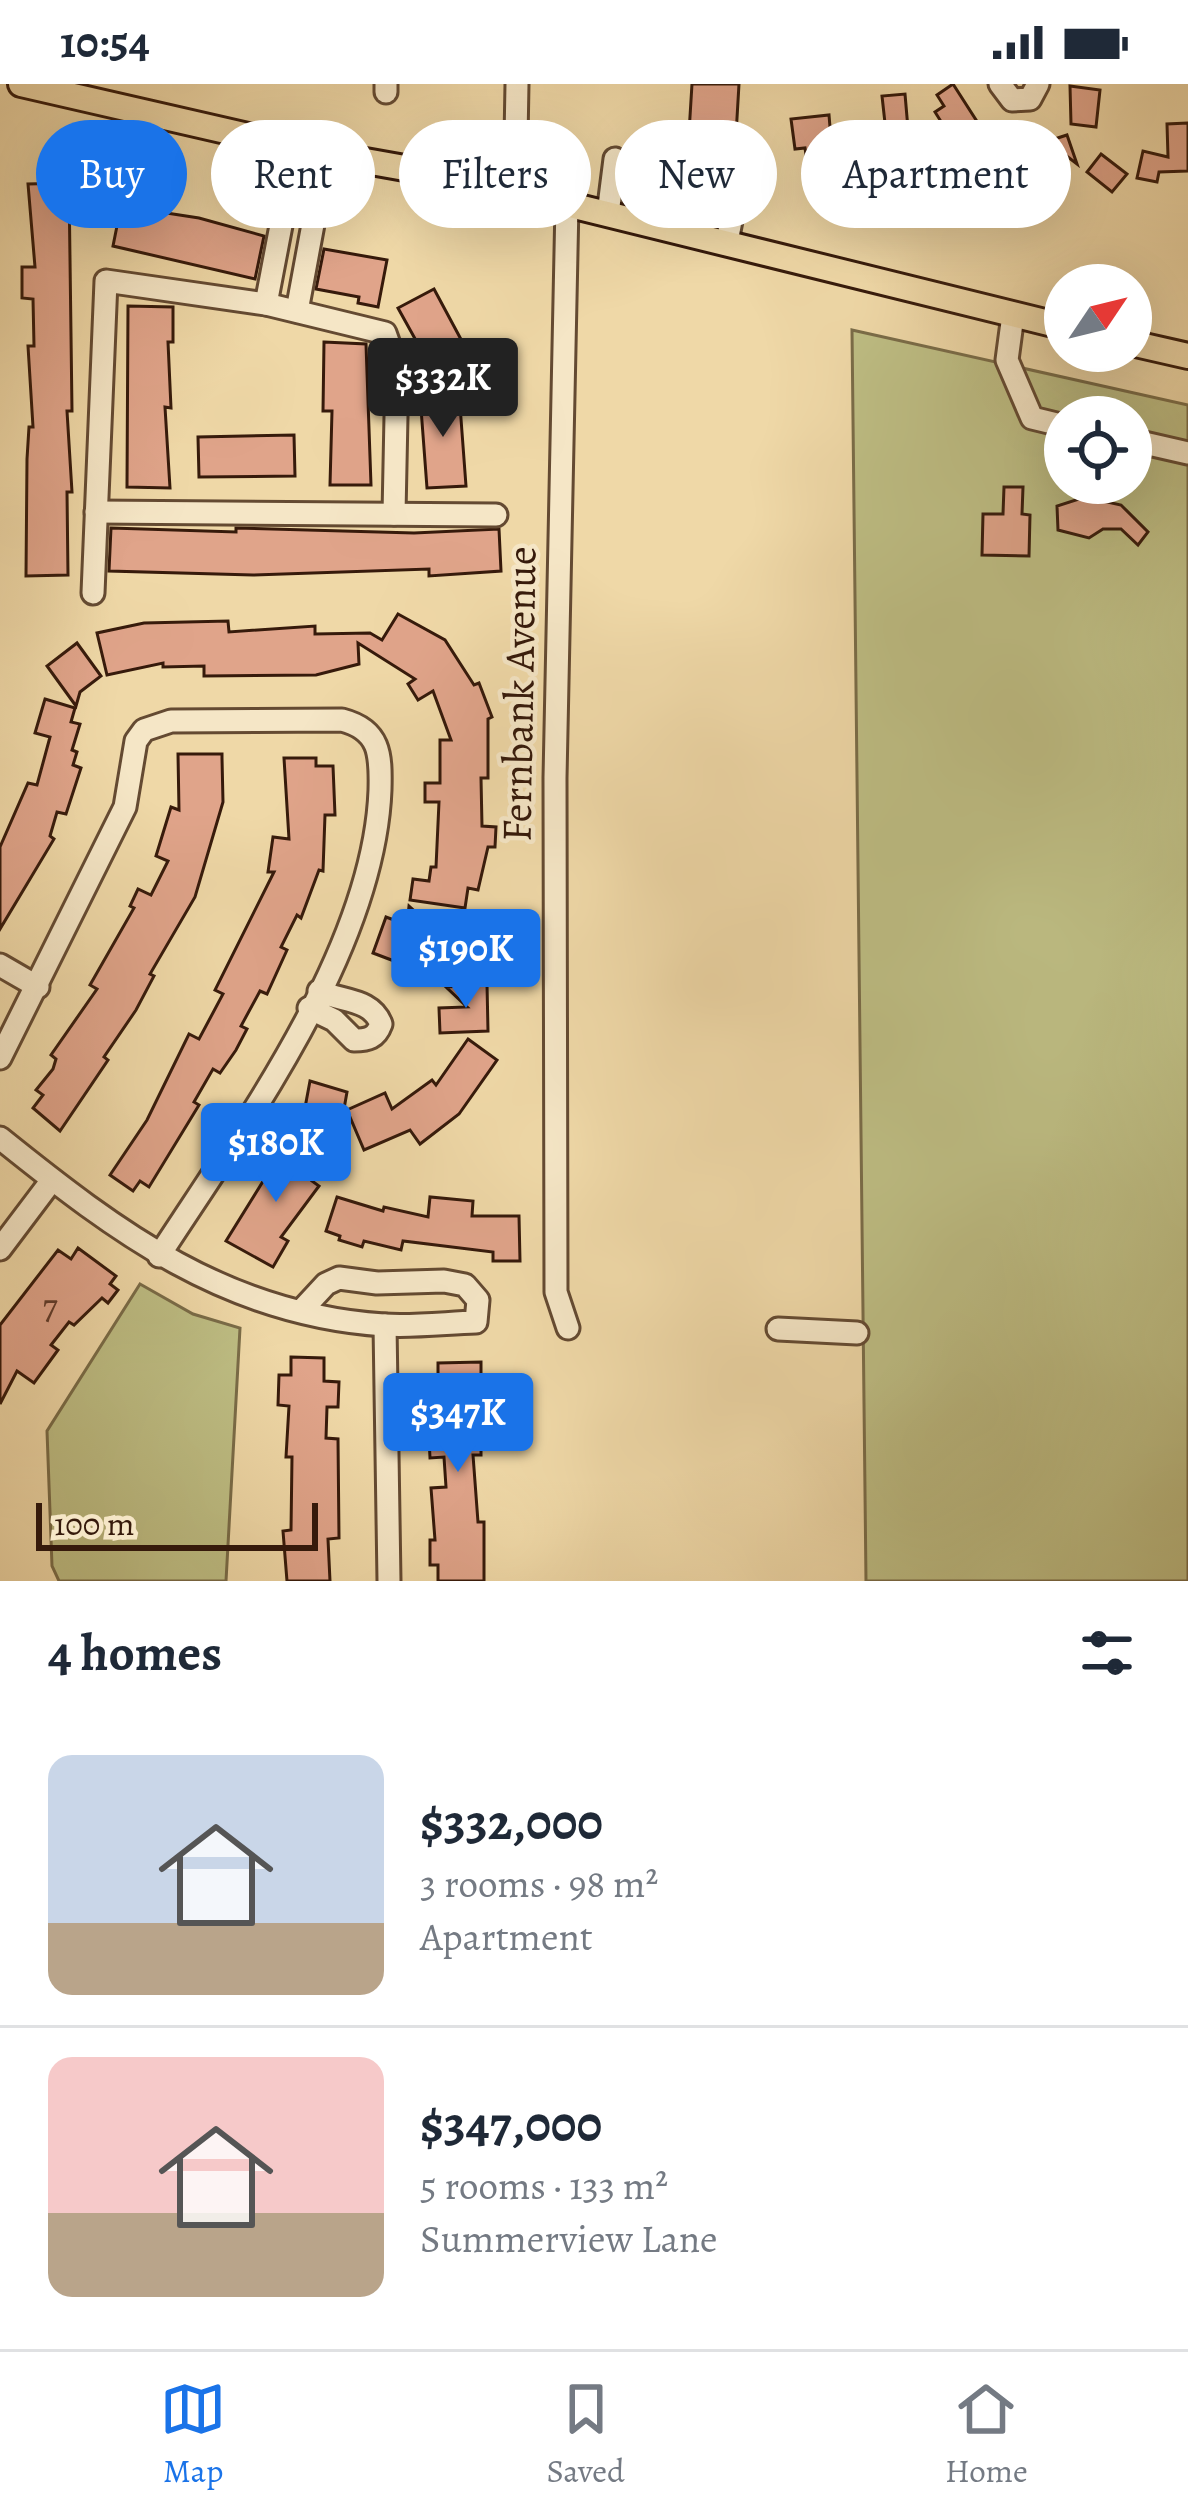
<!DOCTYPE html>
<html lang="en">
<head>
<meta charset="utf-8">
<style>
  :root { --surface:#fff; --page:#f2f2f3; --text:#1f2937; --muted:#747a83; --line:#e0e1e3; --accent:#1a73e8 }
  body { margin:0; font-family:Alegreya,serif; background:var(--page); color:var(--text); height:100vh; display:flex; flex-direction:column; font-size:45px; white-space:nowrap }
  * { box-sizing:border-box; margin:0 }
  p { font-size:39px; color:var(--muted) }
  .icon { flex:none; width:66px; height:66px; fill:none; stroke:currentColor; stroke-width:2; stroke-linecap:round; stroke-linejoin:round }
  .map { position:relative; height:1497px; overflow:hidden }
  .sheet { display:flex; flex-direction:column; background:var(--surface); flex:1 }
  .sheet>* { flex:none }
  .guide { position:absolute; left:36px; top:36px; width:1116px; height:108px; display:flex; gap:24px }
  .needle { width:78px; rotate:55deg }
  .buttons { position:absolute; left:1044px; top:180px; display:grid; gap:24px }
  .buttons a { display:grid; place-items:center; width:108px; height:108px; border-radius:50%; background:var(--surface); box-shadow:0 12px 48px #0002; font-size:60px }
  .scale { position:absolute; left:36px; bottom:30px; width:282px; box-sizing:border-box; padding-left:12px; border:6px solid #361a0b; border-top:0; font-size:33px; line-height:42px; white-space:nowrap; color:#361a0b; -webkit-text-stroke:9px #f5e6c6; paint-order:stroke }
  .price { position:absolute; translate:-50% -102px; padding:0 27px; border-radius:12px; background:var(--accent); color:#fff; font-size:39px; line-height:78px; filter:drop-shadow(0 3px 6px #0008) }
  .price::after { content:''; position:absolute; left:50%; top:72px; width:36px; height:27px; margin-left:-18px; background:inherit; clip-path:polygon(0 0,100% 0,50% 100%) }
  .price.selected { background:#222; color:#fff }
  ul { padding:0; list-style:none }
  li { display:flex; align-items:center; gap:36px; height:300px; padding:0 48px }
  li+li { border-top:3px solid var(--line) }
  li span { display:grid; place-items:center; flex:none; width:336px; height:240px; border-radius:24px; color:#555 }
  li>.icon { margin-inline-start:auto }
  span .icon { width:144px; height:144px; fill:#fffc; stroke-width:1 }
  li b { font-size:51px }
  h2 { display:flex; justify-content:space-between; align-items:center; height:144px; padding:0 48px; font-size:51px }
  .chip { padding:0 42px; border-radius:54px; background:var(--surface); box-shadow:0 12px 48px #0002; font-size:42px; line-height:108px }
  .chip.selected { background:var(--accent); color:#fff }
  .status { display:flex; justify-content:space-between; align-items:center; height:84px; padding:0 60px; background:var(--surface); direction:ltr }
  .status svg { height:33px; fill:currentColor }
  .tabs { display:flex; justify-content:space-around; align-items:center; height:168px; border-top:3px solid var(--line); background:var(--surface); font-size:33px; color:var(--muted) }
  .tabs a { display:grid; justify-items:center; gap:6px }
  .tabs .selected { color:var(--accent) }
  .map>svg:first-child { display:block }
  .green { fill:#bebe84; stroke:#7a6c48; stroke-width:3; fill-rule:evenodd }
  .building { fill:#e0a48a; stroke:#361a0b; stroke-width:3 }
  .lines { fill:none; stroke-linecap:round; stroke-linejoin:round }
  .minor-casing { stroke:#644a32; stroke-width:27 }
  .major-casing { stroke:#361a0b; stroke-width:30 }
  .minor { stroke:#f5e6c6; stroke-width:21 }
  .major { stroke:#efd8a7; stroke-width:24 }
  .labels { text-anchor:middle; stroke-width:9; stroke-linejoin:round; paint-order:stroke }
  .number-label { font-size:36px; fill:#603c2b }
  .street-label { font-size:42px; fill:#361a0b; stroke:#f5e6c6 }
</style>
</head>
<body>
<div class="status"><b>10:54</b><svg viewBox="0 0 49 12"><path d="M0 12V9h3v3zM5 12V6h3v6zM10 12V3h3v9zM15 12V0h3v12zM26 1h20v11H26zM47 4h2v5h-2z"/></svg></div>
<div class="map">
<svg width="1188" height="1497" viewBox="0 0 1188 1497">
  <rect width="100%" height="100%" fill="#efd8a7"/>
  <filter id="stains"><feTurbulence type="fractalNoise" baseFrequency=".00167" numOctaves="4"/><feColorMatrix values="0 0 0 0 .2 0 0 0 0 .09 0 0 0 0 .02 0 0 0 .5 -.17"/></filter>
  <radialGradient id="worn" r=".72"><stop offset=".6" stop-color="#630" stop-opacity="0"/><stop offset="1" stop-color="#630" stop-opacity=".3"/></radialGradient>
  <g class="green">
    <path d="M852 246 1188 321V1497H866ZM1065 333H1131V399H1065Z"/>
    <path d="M140 1200 193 1230 240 1244 226 1497H59L52 1482 47 1347Z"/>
  </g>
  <g class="building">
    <path d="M692 0H739L735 68 688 65Z"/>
    <path d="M953 0 980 42 989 47 974 73 957 63 935 28 944 22 937 11Z"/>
    <path d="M1070 2 1100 6 1096 43 1071 40Z"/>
    <path d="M905 10 910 68 806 71 805 64 795 65 791 35 829 31 830 43 885 39 882 12Z"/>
    <path d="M1188 39V87L1159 88 1157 98 1137 94 1143 67 1168 73 1167 40Z"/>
    <path d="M1067 51 1077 80 1055 63 1065 95 1052 99 1039 60Z"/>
    <path d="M1101 70 1127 90 1112 108 1087 88Z"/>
    <path d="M69 99 72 327H67L72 408H67L68 491 26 492 27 375 29 343H33L28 262H34L33 215 22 214V183H35L28 100Z"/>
    <path d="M121 122 199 134 264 152 255 195 113 162Z"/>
    <path d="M324 165 387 176 378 223 358 219 359 213 316 205Z"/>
    <path d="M434 205 464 261 429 280 398 224Z"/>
    <path d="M128 222 173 223V258H168L171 324 165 323 170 404 127 403Z"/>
    <path d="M324 258 366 260 371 401H330L332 327H323Z"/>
    <path d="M459 308 466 402 427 404 420 311Z"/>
    <path d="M294 351 295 392 199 393 198 353Z"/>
    <path d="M1004 403H1023L1022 430 1030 431 1029 472 982 471 983 430H1003Z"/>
    <path d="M1085 413 1121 421 1148 448 1138 461 1121 445H1103L1089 454 1058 446 1057 422Z"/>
    <path d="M111 444 236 448V444L414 449 499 445 501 487 429 492V485L253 491 109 487Z"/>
    <path d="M398 530 445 556 474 601 479 599 492 633 488 635V694H481L482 742 496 743 495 763H488L478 806 468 804 465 824 410 816 413 795 429 797 431 783H436L439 718H425V699H440V656H451L433 607 418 616 408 600 415 595 358 559 359 580 316 591 204 592V582L163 583V579L107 591 97 549 144 539 228 537 229 548 315 542V550L370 549 382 556Z"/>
    <path d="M77 559 101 592 80 608 76 622 47 582Z"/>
    <path d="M45 615 75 624 71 638 80 640 72 666 77 668 73 681 81 684 66 730 57 728 50 752 54 755 0 845V763L28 699 37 701 50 653 35 649Z"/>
    <path d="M178 670H222V674L223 718 195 813 150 890 154 892 136 926 104 973 108 976 60 1047 33 1024 43 1011 36 1006 53 985 56 975 51 971 97 905 90 901 134 824 130 822 138 805 151 811 168 777 156 772 171 723 179 726Z"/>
    <path d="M284 674H316V682H333L335 731H325L323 787 319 786 301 834 297 831 281 863 287 866 267 910 260 907 241 942 247 945 236 966 220 989 213 985 194 1018 199 1021 149 1103 140 1097 133 1107 110 1091 147 1036 189 950 199 955 223 910 215 906 274 788H268L273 753 289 755Z"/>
    <path d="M409 822 468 875 444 901 405 872 402 880 373 869 386 833 407 841Z"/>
    <path d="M487 900 488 947 440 949 439 924 467 923 446 903Z"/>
    <path d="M468 955 497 976 459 1030 420 1060 410 1046 364 1066 347 1026 385 1009 392 1025 432 996 436 1001Z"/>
    <path d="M310 997 347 1008 339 1053 301 1045Z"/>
    <path d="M288 1057 323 1083 312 1097 319 1102 281 1153 288 1157 273 1183 226 1157Z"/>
    <path d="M337 1113 383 1127 384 1123 428 1133 430 1113 473 1117 472 1132H519L520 1177H493V1168L403 1157 401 1166 364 1157 362 1163 339 1156 340 1152 326 1147Z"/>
    <path d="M78 1164 116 1192 110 1200 118 1206 108 1219 102 1214 74 1241 69 1238 51 1261 58 1266 34 1299 17 1287 0 1320V1241L58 1166 71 1175Z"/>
    <path d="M291 1273 324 1274V1297L339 1298 338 1323H327L326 1354 338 1355 339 1454 328 1455 330 1497H287L283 1447 291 1446 292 1373H286L289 1322 278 1321 279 1291H291Z"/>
    <path d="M481 1278V1371H473L478 1438H484V1497H438V1481H430V1456H435L431 1404 446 1403 444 1373 430 1374 429 1354H438V1279Z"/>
  </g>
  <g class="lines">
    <defs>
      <g id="minor">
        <path d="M1000 0 1012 16 1030 15 1038 0"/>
        <path d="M386 8V0"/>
        <path d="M515 109 517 0"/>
        <path d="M567 120 555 694 556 1208 568 1244"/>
        <path d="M608 130 615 75"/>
        <path d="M680 146 689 80 741 83 727 158"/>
        <path d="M266 220 385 249 397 283 394 430"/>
        <path d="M297 227 326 70"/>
        <path d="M1013 231 1007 276 1032 334 1065 342"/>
        <path d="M1131 356 1188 369"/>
        <path d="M96 428 496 431"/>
        <path d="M93 509 106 197 266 220 296 63"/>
        <path d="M0 881 38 903"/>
        <path d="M309 924 334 936 354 956C368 956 376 954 381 940 371 914 342 918 319 907"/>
        <path d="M0 974 125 723 136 657 144 646 171 637 342 636C380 646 381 670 380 706 374 865 244 1041 159 1172"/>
        <path d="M0 1054C118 1149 227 1231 384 1241 414 1243 446 1239 476 1238L478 1216 465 1201 444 1197 377 1199 339 1194 326 1200 301 1227"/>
        <path d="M0 1165 52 1096"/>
        <path d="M385 1241 389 1497"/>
        <path d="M778 1245 857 1249"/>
      </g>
      <g id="major">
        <path d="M21 0 326 70 461 94 1065 243"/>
        <path d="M1131 259 1188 272"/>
      </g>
    </defs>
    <use href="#minor" class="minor-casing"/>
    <use href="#major" class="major-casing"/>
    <use href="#minor" class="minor"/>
    <use href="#major" class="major"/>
  </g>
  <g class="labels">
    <g class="number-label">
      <text x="50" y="1234">7</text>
    </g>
    <g class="street-label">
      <text transform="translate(518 610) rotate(-89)" y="15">Fernbank Avenue</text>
    </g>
  </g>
  <rect width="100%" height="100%" filter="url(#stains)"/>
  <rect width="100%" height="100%" fill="url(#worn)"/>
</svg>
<div class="buttons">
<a><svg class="needle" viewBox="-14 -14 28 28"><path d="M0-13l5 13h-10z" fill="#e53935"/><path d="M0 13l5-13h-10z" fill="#747a83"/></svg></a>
<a><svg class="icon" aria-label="locate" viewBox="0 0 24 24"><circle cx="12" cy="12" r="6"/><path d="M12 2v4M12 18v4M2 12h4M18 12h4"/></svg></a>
</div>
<div class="scale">100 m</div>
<b class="price selected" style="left:443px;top:356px">$332K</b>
<b class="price" style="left:466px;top:927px">$190K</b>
<b class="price" style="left:276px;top:1121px">$180K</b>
<b class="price" style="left:458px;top:1391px">$347K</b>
<div class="guide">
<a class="chip selected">Buy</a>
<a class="chip">Rent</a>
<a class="chip">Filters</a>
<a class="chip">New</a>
<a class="chip">Apartment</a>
</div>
</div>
<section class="sheet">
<h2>4 homes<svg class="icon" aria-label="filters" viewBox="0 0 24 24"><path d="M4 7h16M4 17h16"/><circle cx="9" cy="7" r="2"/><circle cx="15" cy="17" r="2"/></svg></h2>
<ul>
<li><span style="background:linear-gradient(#c9d6e8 70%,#b9a48a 0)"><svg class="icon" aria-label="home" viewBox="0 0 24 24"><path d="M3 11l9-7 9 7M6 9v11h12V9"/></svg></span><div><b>$332,000</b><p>3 rooms · 98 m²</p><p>Apartment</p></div></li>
<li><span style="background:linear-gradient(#f6c9c9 65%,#b9a48a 0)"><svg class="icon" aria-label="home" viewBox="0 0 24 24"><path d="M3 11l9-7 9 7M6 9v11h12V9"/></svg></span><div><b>$347,000</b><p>5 rooms · 133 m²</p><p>Summerview Lane</p></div></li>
</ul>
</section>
<nav class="tabs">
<a class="selected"><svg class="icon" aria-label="map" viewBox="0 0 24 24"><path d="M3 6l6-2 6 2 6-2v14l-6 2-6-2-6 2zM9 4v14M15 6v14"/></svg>Map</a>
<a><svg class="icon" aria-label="saved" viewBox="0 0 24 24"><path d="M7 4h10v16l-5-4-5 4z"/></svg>Saved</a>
<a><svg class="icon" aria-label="home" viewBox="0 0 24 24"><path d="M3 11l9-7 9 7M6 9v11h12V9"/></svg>Home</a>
</nav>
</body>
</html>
